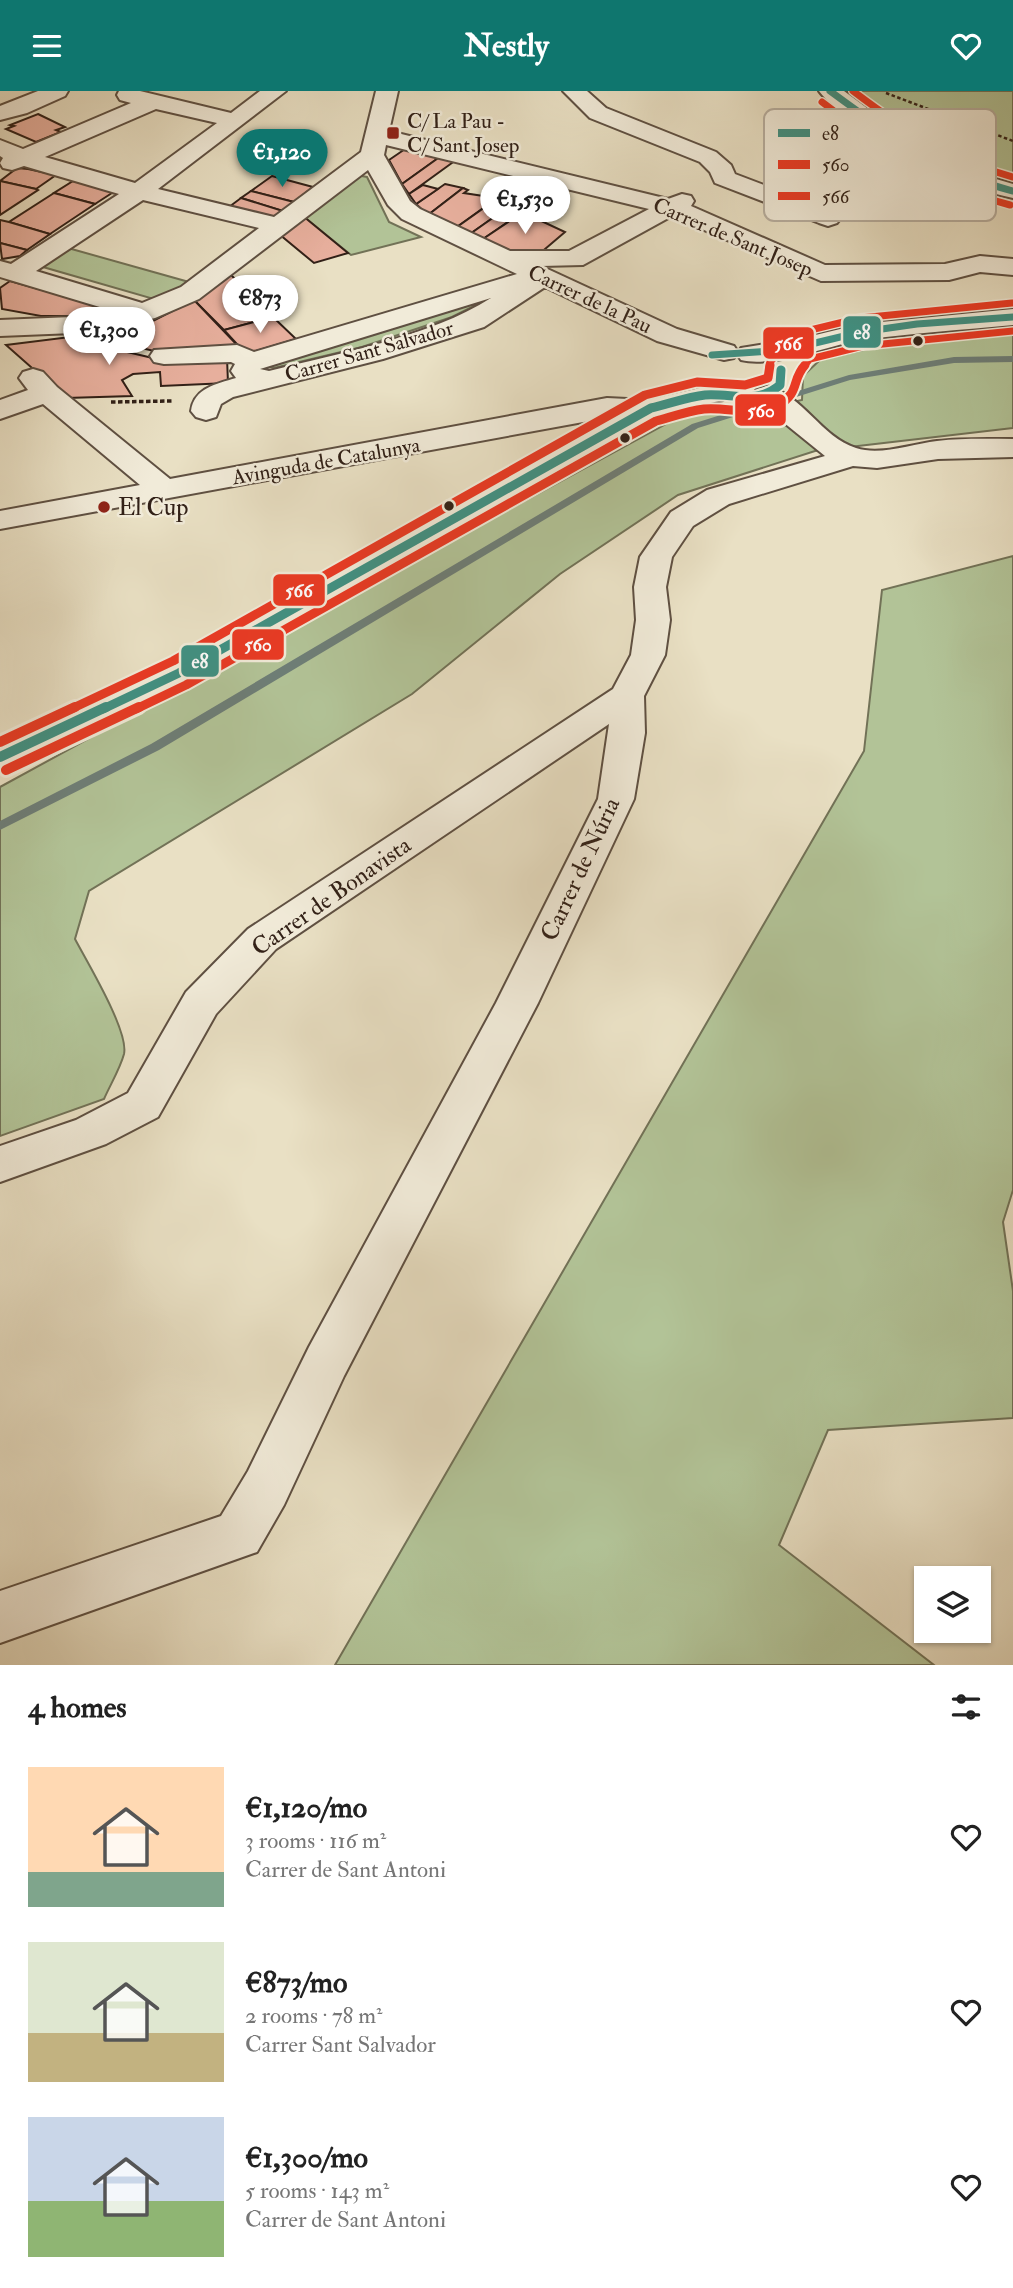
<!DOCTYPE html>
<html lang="en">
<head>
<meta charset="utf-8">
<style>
  :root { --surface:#fff; --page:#f6f6f6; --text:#222; --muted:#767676; --accent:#0f766e }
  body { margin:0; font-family:"IM FELL Double Pica",serif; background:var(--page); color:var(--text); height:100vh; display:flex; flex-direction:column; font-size:26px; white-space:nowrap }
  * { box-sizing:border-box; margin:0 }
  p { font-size:23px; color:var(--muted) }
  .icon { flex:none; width:38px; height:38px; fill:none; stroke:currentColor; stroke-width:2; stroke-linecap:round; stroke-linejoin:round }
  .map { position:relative; height:1574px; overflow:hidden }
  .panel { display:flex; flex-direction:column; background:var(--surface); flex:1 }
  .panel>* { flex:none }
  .fabs { position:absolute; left:914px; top:1475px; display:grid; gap:14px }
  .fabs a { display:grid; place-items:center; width:77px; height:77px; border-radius:0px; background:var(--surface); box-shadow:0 2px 5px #0004; font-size:35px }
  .price { position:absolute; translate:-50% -60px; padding:0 16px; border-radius:24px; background:#fff; color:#222; font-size:23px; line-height:46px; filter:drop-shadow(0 2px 4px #0008) }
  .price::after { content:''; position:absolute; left:50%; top:42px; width:21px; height:16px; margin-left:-10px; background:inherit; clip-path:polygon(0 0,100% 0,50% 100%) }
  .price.selected { background:var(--accent); color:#fff }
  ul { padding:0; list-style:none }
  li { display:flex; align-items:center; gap:21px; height:175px; padding:0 28px }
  li span { display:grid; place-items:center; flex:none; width:196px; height:140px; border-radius:0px; color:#555 }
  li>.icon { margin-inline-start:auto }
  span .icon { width:84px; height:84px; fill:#fffc; stroke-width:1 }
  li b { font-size:30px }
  h2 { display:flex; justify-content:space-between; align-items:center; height:84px; padding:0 28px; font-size:30px }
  header { display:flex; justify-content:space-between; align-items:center; height:91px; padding:0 28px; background:var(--accent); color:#fff; font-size:32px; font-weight:800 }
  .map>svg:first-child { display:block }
  .green { fill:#b2c397; stroke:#727257; stroke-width:2 }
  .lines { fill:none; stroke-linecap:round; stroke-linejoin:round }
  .stream { fill:#6e7e77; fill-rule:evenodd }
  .building { fill:#e7af9d; stroke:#312017; stroke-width:2 }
  .minor-casing { stroke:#5f5042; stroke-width:4 }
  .path-far1 { stroke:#312017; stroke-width:2.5; stroke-dasharray:3.5 2.5; stroke-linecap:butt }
  .path { stroke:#312017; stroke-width:3.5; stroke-dasharray:4.5 2.5; stroke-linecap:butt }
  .minor { fill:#f1ebd9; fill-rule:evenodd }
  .bus-1-far2-casing { stroke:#f1ebd9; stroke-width:10 }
  .bus-1-far1-casing { stroke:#f1ebd9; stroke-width:13 }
  .bus-1-casing { stroke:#f1ebd9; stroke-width:16 }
  .bus-2-far2-casing { stroke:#f1ebd9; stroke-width:10 }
  .bus-2-far1-casing { stroke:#f1ebd9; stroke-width:13 }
  .bus-2-casing { stroke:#f1ebd9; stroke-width:16 }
  .bus-3-far2-casing { stroke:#f1ebd9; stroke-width:10 }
  .bus-3-far1-casing { stroke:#f1ebd9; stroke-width:13 }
  .bus-3-casing { stroke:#f1ebd9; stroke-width:16 }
  .bus-1-far2 { stroke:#409183; stroke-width:7 }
  .bus-1-far1 { stroke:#409183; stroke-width:9 }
  .bus-1 { stroke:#409183; stroke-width:10 }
  .bus-2-far2 { stroke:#ea3a24; stroke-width:7 }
  .bus-2-far1 { stroke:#ea3a24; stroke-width:9 }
  .bus-2 { stroke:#ea3a24; stroke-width:10 }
  .bus-3-far2 { stroke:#ea3a24; stroke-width:7 }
  .bus-3-far1 { stroke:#ea3a24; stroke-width:9 }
  .bus-3 { stroke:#ea3a24; stroke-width:10 }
  .poi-dot { fill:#8f2418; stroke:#f1ebd9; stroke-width:2.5 }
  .bus-dot { fill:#312017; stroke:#f1ebd9; stroke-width:2.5 }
  .labels { text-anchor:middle; stroke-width:5; stroke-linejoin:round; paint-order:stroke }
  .far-poi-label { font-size:21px; fill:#312017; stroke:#f1ebd9; text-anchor:start }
  .far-street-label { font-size:21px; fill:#312017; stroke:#f1ebd9 }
  .poi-label { font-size:24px; fill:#312017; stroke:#f1ebd9; text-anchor:start }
  .street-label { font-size:24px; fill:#312017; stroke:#f1ebd9 }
  .key { fill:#f1ebd9; stroke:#b7ae9f; stroke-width:2 }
  .key-label { font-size:19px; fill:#312017 }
  .line-badge { stroke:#f1ebd9; stroke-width:2.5 }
  .badge-label { font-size:19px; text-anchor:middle; font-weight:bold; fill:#fff }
</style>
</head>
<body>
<header><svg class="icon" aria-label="menu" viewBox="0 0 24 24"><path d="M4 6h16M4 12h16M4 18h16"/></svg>Nestly<svg class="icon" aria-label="heart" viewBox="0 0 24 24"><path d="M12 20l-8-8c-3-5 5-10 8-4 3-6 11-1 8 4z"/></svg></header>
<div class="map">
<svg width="1013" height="1574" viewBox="0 0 1013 1574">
  <rect width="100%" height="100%" fill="#e9e0c4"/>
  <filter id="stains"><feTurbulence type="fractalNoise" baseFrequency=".00286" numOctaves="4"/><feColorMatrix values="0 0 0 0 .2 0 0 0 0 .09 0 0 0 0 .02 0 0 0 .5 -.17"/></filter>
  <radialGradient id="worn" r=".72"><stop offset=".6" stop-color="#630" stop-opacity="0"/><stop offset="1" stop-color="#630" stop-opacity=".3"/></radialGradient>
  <g class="green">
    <path d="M819 0H1013V104L934 82Z"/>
    <path d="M356 84 367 86 389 131 421 146 351 164 303 125Z"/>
    <path d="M68 157 189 191 164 211 43 176Z"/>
    <path d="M490 207 452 226 362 256 274 277 262 274Z"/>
    <path d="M1013 241V337L815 360 678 404 560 483 412 603 89 800 75 848C87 871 129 940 124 963 120 978 110 994 104 1008L0 1045V696L695 317 751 320 802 309 803 285 821 268 901 251Z"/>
    <path d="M1013 465V1099L1003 1131 1013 1200V1327L828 1339 779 1454 934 1574H335L864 660 882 499Z"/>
  </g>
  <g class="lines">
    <path class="stream" d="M1013 265V271L954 272 850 289 698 337 159 659 0 739V730L151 653 692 333 849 284 954 266Z"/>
  </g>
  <g class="building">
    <path d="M38 23 65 36 56 39 61 41 36 51 6 38 14 35 10 34Z"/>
    <path d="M408 56 441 65 402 93 389 69Z"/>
    <path d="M441 65 456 69 409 103 402 93Z"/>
    <path d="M17 77 28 78 56 84 36 98 0 90Z"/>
    <path d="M272 85 313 96 294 111 251 100Z"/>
    <path d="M0 90 36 98 38 99 0 124Z"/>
    <path d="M73 90 115 100 95 113 54 102Z"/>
    <path d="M445 93 463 97 428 124 416 113Z"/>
    <path d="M423 94 438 98 416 113 409 103Z"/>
    <path d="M463 97 468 99 464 102 497 107 457 136 428 124Z"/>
    <path d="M251 100 294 111 283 120 241 107Z"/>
    <path d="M54 102 95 113 50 143 9 131Z"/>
    <path d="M241 107 283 120 273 127 229 116Z"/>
    <path d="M488 114 504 119 470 143 457 136Z"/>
    <path d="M504 119 520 123 483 148 470 143Z"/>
    <path d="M520 123 535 127 565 141 538 164 516 162 483 148Z"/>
    <path d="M303 125 348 162 314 172 279 143Z"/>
    <path d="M0 129 9 131 50 143 27 159 0 152Z"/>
    <path d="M0 152 27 159 20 165 2 168Z"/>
    <path d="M229 182 273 226 224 239 194 209Z"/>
    <path d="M10 190 110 218 100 225H41L2 218 0 197Z"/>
    <path d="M194 209 240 257 162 262 113 250 129 236 143 235Z"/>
    <path d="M273 226 296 248 246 263 224 239Z"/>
    <path d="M94 243 102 255 161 269 227 267 228 292 161 295 160 281 133 283 122 289 132 305 66 307 6 254Z"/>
  </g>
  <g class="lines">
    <defs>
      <g id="minor">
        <path d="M38 0H68L65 5 27 22 0 29V15Z"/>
        <path d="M119 0H140L231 22 260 0H286L158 98 274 126 361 61 376 0H398L389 40 668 108 682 103 691 105 694 110 691 115 825 174 945 173 980 165 1013 168V184L980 181 949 189 821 190 672 125 583 174 541 175 677 238 734 255 738 261 734 267 724 269 657 250 545 196 484 236 383 268 233 306 221 313 216 326 206 329 196 326 191 320C194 297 216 293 236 287L231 280 235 273 231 271 164 273 154 271 150 265 154 259 237 254 254 261 517 183 402 128 388 114 368 79 199 208 155 227 98 241 0 245V229L96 225 113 220 0 186V170L11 173 119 103 24 75 12 79 3 77 0 72 3 67 0 65V49L23 58 131 12 120 9 117 4ZM156 18 217 32 135 92 45 66ZM386 54 649 118 569 160H510L420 118 410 110 384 64ZM143 109 259 137 181 196 142 212 36 180ZM491 207C430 246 339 262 269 280L260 278Z"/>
        <path d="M563 0H587L606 17 716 61 731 74 735 83 837 122 841 127 837 132 828 135 819 132 715 92 710 81 700 71 590 27Z"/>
        <path d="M819 0H844L902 43 946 70 969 80 1013 93V107C948 93 905 69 852 28 841 20 827 11 819 0Z"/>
        <path d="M1013 218V234C963 239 912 242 863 249 828 254 774 277 741 269L737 263 741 257 803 247 861 233Z"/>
        <path d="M33 278 43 281 57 296 170 388 607 307 648 309 713 294 723 297 727 303 723 309 661 324 191 590 13 674 0 678V652L167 574 616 325 0 438V420L140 394 43 313 0 328V309L28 299 19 287 23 281Z"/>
        <path d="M767 295C803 304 821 346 856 357 880 365 912 353 937 350 962 347 988 348 1013 348V366L938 368 877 377 853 375 729 413 693 435 672 466 666 496 670 529 665 564 644 605 645 642 634 708 538 912 344 1285 284 1414 257 1461 0 1552V1500L221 1425 248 1380 309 1256 496 912 598 708 609 633 276 858 216 923 158 1026 106 1053 0 1091V1055L76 1029 128 1002 186 901 248 838 613 598 631 564 636 529 634 496 640 466 671 421 707 399 825 365 757 310 753 304 757 298Z"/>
      </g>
    </defs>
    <use href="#minor" class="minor-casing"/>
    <path class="path-far1" d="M886 2 1013 50"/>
    <path class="path" d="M111 311 172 310"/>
    <use href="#minor" class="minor"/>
    <defs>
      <g id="bus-1-far2">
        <path d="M830 0C888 43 942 82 1013 100"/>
        <path d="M712 264 786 259 861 241 917 233 1013 226"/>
      </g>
      <path id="bus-1-far1" d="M103 618 179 582 651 317C669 313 687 306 705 304 733 302 757 314 780 294L781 279"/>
      <path id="bus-1" d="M0 666 106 616"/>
      <g id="bus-2-far2">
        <path d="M822 11C881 56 938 95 1010 114"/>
        <path d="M803 276 810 268 863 255 1013 240"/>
      </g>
      <path id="bus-2-far1" d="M136 618 186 594 656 330C671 326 688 320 704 318 732 315 770 332 791 303 797 294 795 285 805 274"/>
      <path id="bus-2" d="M6 679 139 616"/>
      <g id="bus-3-far2">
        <path d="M853 0C903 38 952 70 1013 86"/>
        <path d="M769 276 770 271 798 242 860 227 1012 212"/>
      </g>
      <path id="bus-3-far1" d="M71 618 173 570 645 304 697 291 745 294 768 287 770 274"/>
      <path id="bus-3" d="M0 651 75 616"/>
    </defs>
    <use href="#bus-1-far2" class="bus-1-far2-casing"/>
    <use href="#bus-1-far1" class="bus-1-far1-casing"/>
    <use href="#bus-1" class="bus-1-casing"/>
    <use href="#bus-2-far2" class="bus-2-far2-casing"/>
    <use href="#bus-2-far1" class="bus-2-far1-casing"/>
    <use href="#bus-2" class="bus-2-casing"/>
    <use href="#bus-3-far2" class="bus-3-far2-casing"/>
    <use href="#bus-3-far1" class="bus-3-far1-casing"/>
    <use href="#bus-3" class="bus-3-casing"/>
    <use href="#bus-1-far2" class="bus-1-far2"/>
    <use href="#bus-1-far1" class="bus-1-far1"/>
    <use href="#bus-1" class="bus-1"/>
    <use href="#bus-2-far2" class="bus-2-far2"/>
    <use href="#bus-2-far1" class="bus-2-far1"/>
    <use href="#bus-2" class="bus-2"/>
    <use href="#bus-3-far2" class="bus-3-far2"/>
    <use href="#bus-3-far1" class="bus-3-far1"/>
    <use href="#bus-3" class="bus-3"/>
  </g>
  <g class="poi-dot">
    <rect x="386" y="35" width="14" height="14" rx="3.5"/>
    <circle cx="104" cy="416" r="7"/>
  </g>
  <g class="bus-dot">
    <circle cx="918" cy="250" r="6"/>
    <circle cx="625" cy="347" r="6"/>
    <circle cx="449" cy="415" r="6"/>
  </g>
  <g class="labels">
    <g class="far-poi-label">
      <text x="407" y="37">C/ La Pau -<tspan x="407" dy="24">C/ Sant Josep</tspan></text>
    </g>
    <g class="far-street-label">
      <text transform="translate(733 146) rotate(23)" y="7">Carrer de Sant Josep</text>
      <text transform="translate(590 208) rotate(25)" y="7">Carrer de la Pau</text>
      <text transform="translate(369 260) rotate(-16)" y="7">Carrer Sant Salvador</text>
      <text transform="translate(326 370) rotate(-10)" y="7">Avinguda de Catalunya</text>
    </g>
    <g class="poi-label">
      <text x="118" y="424">El Cup</text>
    </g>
    <g class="street-label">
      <text transform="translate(580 778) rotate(-65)" y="8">Carrer de Núria</text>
      <text transform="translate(331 805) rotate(-35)" y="8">Carrer de Bonavista</text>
    </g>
  </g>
  <rect x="764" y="18" width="232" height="112" rx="10" class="key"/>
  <rect x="778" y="38" width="32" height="8" fill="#409183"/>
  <rect x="778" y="69" width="32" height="9" fill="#ea3a24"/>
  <rect x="778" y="101" width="32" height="8" fill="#ea3a24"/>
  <g class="key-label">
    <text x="822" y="49">e8</text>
    <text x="822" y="80">560</text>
    <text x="822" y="112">566</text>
  </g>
  <g class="line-badge">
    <rect x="842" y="224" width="40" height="34" rx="7" fill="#409183"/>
    <rect x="762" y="235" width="53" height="34" rx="7" fill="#ea3a24"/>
    <rect x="734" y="302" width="53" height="34" rx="7" fill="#ea3a24"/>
    <rect x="272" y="482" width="54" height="34" rx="7" fill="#ea3a24"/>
    <rect x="231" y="537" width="54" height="33" rx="7" fill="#ea3a24"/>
    <rect x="180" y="553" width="40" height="34" rx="7" fill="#409183"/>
  </g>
  <g class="badge-label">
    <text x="862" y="248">e8</text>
    <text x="788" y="259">566</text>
    <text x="761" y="326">560</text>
    <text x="299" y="506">566</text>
    <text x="258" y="560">560</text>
    <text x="200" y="577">e8</text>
  </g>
  <rect width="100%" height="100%" filter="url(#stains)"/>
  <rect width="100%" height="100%" fill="url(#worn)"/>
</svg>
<div class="fabs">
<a><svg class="icon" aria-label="layers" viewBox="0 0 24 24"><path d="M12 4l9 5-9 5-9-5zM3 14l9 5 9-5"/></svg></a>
</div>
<b class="price selected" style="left:282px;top:98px">€1,120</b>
<b class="price" style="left:525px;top:145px">€1,530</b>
<b class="price" style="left:260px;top:244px">€873</b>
<b class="price" style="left:109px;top:276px">€1,300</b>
</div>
<section class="panel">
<h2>4 homes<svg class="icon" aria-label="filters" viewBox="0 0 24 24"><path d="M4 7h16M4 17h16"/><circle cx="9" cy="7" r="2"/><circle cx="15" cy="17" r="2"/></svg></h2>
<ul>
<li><span style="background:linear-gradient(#ffd9b3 75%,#7fa58c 0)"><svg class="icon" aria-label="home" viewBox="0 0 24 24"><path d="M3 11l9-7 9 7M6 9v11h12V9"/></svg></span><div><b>€1,120/mo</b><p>3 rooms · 116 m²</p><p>Carrer de Sant Antoni</p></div><svg class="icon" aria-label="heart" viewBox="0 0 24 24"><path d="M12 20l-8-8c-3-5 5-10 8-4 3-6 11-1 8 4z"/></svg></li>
<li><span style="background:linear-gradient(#dfe7d0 65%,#c2b280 0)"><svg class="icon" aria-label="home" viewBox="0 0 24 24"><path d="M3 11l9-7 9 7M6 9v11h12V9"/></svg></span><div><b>€873/mo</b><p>2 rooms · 78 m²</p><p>Carrer Sant Salvador</p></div><svg class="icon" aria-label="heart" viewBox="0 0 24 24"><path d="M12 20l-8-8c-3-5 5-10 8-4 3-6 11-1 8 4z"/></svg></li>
<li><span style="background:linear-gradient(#c9d6e8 60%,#8fb573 0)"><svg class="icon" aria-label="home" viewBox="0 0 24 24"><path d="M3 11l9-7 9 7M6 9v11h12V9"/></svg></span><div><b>€1,300/mo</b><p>5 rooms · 143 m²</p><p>Carrer de Sant Antoni</p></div><svg class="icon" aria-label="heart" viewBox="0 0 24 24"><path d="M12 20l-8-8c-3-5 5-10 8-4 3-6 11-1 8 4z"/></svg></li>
</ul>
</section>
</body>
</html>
